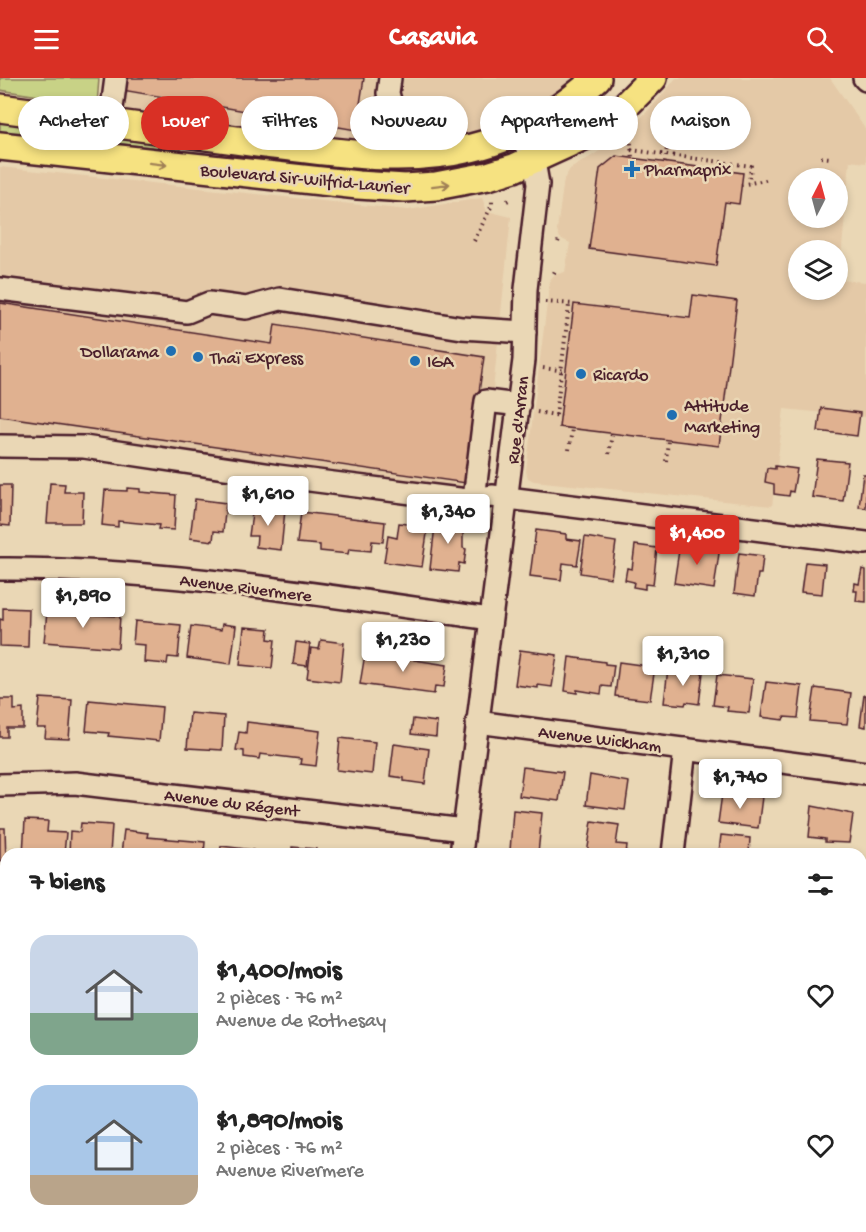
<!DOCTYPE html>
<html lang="fr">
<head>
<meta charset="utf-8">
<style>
  :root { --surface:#fff; --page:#f2f2f2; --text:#222; --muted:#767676; --accent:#d93025 }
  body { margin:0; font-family:"Gochi Hand",sans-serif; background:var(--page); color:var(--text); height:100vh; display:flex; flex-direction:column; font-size:22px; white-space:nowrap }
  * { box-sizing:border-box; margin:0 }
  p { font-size:20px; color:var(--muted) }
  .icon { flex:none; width:33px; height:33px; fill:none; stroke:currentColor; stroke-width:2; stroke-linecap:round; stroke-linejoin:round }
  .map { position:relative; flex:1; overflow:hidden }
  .sheet { position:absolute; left:0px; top:770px; width:867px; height:386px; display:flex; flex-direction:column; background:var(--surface); border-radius:18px 18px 0 0; box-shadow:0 3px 9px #0003 }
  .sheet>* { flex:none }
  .hud { position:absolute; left:18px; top:18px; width:831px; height:54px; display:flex; gap:12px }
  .needle { width:39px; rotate:6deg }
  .fabs { position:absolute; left:788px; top:90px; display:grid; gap:12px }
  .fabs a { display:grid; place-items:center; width:60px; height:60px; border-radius:50%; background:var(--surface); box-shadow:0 3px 9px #0003; font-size:30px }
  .price { position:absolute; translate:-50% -51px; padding:0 14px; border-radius:6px; background:#fff; color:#222; font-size:20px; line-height:39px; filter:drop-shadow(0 2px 3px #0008) }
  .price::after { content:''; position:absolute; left:50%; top:36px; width:18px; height:14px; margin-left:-9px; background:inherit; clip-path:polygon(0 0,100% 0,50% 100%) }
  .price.active { background:var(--accent); color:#fff }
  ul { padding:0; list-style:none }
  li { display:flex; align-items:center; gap:18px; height:150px; padding:0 30px }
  li span { display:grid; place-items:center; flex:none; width:168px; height:120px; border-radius:18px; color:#555 }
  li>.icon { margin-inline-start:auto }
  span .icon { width:72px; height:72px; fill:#fffc; stroke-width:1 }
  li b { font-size:26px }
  h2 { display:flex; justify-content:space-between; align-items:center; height:72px; padding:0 30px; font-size:26px }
  .chip { padding:0 21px; border-radius:27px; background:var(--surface); box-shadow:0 3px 9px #0003; font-size:21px; line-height:54px }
  .chip.active { background:var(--accent); color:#fff }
  header { display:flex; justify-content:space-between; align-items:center; height:78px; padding:0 30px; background:var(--accent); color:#fff; font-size:27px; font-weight:700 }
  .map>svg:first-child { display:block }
  .built { fill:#e4c9a7; fill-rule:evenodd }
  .green { fill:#c8d286; stroke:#897858; stroke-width:1.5 }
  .building { fill:#e0b190; stroke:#4a1f2b; stroke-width:1.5 }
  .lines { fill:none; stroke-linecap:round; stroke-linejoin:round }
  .minor-casing { stroke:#4a1f2b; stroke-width:26 }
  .major-casing { stroke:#4a1f2b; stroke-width:32 }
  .path { stroke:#4a1f2b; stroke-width:4; stroke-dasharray:1.5 4.5; stroke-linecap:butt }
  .minor { stroke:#ead7b5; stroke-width:21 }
  .major { stroke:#f6e281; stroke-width:27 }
  .oneway { stroke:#a08056 }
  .poi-dot { fill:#1f6fb2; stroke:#ead7b5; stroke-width:2 }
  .labels { text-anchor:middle; stroke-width:5; stroke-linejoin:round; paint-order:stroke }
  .poi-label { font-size:18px; fill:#4a1f2b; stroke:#ead7b5; text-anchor:start }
  .street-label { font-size:18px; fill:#4a1f2b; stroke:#ead7b5 }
</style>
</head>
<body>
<header><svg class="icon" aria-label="menu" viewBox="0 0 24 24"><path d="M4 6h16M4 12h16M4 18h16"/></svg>Casavia<svg class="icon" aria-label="search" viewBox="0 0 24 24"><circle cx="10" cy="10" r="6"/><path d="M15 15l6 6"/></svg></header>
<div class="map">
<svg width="866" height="1154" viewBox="0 0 866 1154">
  <rect width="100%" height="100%" fill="#ead7b5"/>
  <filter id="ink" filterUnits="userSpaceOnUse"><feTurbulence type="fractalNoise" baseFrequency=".0167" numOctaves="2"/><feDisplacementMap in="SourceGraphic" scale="12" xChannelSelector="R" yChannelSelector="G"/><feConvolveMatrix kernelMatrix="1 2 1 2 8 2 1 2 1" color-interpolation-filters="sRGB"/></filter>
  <g filter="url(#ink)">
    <g class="built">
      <path d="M105 0H574L564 9 528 32 502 44 503 48 461 61 414 67 355 63 102 29Z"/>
      <path d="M676 0H830L866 52V85L850 83 839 202 866 204V339L784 331 772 428 534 403 528 400 526 393 550 202 554 197 565 194 570 165 560 160 557 152 564 101 570 91 595 76 634 47 658 22ZM798 100H837V140H798ZM798 172H837V212H798Z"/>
      <path d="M0 89 408 132 482 120 487 133 511 139 493 312 499 318 485 433 79 373 0 380Z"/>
    </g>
    <g class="green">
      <path d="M0 0H99L97 27 0 12Z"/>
      <path d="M0 43 182 67 181 72 0 54Z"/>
    </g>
    <g class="building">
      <path d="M123 0H364L356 52 122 12Z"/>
      <path d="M616 78 743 95 739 126 725 124 716 188 589 171 600 91Z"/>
      <path d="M693 217 737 223 719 368 559 349 574 226 690 240Z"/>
      <path d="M0 225 272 266 275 246 484 279 466 405 0 338Z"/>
      <path d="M821 330 860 335 857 358 818 353Z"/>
      <path d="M817 381 848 384 843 423 812 419Z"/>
      <path d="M775 388 797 391 793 414 790 413 789 418 774 416V406L765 404 767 390 775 391Z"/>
      <path d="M863 396H866V430L859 429Z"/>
      <path d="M50 405 65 406 64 414H83L82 445H47Z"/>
      <path d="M0 407H11L10 448 0 447Z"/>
      <path d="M127 410 140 411V414L176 417 174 452 158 451 159 447 118 443V449L102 447 105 412 127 413Z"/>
      <path d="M195 421 226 425 223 454 214 453 213 463 190 460Z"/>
      <path d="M253 428 285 432 281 472 256 469 257 458H249Z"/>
      <path d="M301 434 385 444 383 464 372 463 371 473 349 471 348 476 320 473V467L297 465Z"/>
      <path d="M436 439 463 443V470L466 471 464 486 459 485 458 494 430 491Z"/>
      <path d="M399 445 428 449 422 489 384 484 388 458 397 460Z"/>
      <path d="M536 452 566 456V461L581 463 577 487 563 485 561 502 530 498Z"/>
      <path d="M585 459 616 464 611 500 580 495Z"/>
      <path d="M680 466 718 471 719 475 714 511 674 505Z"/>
      <path d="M635 467 657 470 653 507 645 506V511L633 509 634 504 625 502 627 490 632 491Z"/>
      <path d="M739 475 763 478 761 496H758L755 518 734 515Z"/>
      <path d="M805 484 825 486 822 516 801 514Z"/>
      <path d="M862 491 866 492V524L856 523 857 513H854L855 505 859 506Z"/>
      <path d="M3 530 29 531 28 569 0 568V541L3 542Z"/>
      <path d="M70 531 96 532V537L120 538 118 570 44 564 47 534 70 536Z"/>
      <path d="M135 543 181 547 178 580 168 579 167 586 144 584 145 567 133 566Z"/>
      <path d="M222 546 236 548 231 586 187 580 191 548 221 552Z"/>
      <path d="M244 549 269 551 268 561 275 562 272 590 240 587Z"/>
      <path d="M321 562 344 565 340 604 307 600 311 570 319 571Z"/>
      <path d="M296 564 310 566 307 588 293 586Z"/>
      <path d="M520 572 557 577 552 609 538 607V610L515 607Z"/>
      <path d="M388 574 415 577 414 582 447 587 444 609 435 608 434 616 360 606 365 576 388 579Z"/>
      <path d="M569 579 605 584V586L614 587 611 609 602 608 601 616 577 612V615L565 613Z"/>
      <path d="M619 584 655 589 650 622 615 618Z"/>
      <path d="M668 590 703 595 699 626 686 624 685 627 664 625Z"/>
      <path d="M717 597 753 601 749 635 727 633 728 629 713 627Z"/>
      <path d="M766 604 802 608 798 640 784 639 783 642 761 639Z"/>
      <path d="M815 610 851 615 847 646 810 643Z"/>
      <path d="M864 617H866V649L860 648Z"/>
      <path d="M40 620 72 622 69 661 45 660 46 650H37Z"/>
      <path d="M0 621H14V632L23 631V650H7V659H0Z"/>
      <path d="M89 622 162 629 159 663 108 658 109 655 86 653Z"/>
      <path d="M190 635 224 638 222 672 187 670Z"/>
      <path d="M413 641 437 644 436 659 411 656Z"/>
      <path d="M247 644 320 653 316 688 300 686 301 681 260 676 259 681 244 679V673L236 672 239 654 246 655Z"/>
      <path d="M340 660 375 664 372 696 337 692Z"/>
      <path d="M394 666 429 671 425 706 404 703V700L390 698Z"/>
      <path d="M523 689 563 694 559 723 519 718Z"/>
      <path d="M590 697 629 704 625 732 586 727Z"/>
      <path d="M734 715 762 719 758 750 718 745 722 716 734 717Z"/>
      <path d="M812 728 853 736 849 765 825 764V761L809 759Z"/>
      <path d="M513 732 542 735 538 776 510 773Z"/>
      <path d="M25 742 48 743 47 754 66 755 64 776H23Z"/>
      <path d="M592 743 619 747 616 766 627 767 626 776H587Z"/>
      <path d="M81 745 112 747 110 776H69L70 753 80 754Z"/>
      <path d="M0 750H5L6 783H0Z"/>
      <path d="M124 752 148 755 147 759 205 764 204 776H121Z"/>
      <path d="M721 757 750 760 749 776H714V774H719Z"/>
      <path d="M221 768 253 772 252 776H220Z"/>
      <path d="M292 769 316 771V776H292Z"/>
      <rect x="0" y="1043" width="6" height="32"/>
      <path d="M667 1149H729L728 1154H666Z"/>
      <path d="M759 1149H799L798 1154H758Z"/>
    </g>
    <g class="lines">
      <defs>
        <g id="minor">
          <path d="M864 0 866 2"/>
          <path d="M559 30 578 60"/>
          <path d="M110 45 116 0"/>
          <path d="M386 78 392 30 388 15 390 0"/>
          <path d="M0 211 187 234 209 225 246 230 280 221 462 250 525 254"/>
          <path d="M519 327 486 323 474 421 492 418 866 465"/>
          <path d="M0 368 84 369 278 398 467 422 474 421"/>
          <path d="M0 491C164 490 328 518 490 541"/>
          <path d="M477 644 866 695"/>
          <path d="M0 707 75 705 464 752"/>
          <path d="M461 776 524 282 526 211 538 106 535 89 520 54"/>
          <path d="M673 776 685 671"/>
          <path d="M0 916H6"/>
          <path d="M861 982 866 939"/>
          <path d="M0 1124H6"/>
          <path d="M283 1149 318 1154"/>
          <path d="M412 1154 413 1149"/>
          <path d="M626 1154 627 1149"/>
          <path d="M841 1154 842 1149"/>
        </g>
        <g id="major">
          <path d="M0 30C86 42 172 54 258 65 328 73 401 87 471 70 519 59 561 33 597 0"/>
          <path d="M0 68 358 107 405 110 436 108 488 98 514 90 597 52 623 30 653 0"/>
        </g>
      </defs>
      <use href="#minor" class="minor-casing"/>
      <use href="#major" class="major-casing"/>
      <g class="path">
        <path d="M630 53 632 80"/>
        <path d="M631 72 751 88 749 105"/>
        <path d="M821 79 830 80"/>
        <path d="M665 85 669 53 682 45"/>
        <path d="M741 107 770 101"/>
        <path d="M507 123 509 122"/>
        <path d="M474 163 492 127V123"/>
        <path d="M558 164 559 161"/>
        <path d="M554 195 555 193"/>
        <path d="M545 224 574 226"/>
        <path d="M543 290 566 293"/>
        <path d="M537 334 561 338"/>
        <path d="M556 337 569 227"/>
        <path d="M569 372 572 351"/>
        <path d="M609 376 612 355"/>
        <path d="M666 383 668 362"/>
      </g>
      <use href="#minor" class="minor"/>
      <use href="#major" class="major"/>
    </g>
    <defs><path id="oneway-shaft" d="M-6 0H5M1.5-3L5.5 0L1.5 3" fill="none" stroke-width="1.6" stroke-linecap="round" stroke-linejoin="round" transform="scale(1.5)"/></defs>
    <g class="oneway">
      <use href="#oneway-shaft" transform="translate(158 86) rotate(7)"/>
      <use href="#oneway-shaft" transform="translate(441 107) rotate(-7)"/>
    </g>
  </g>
  <g class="poi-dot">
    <path d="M629 82h6v6h6v6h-6v6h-6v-6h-6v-6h6z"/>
    <circle cx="171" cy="273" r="6"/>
    <circle cx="198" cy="279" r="6"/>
    <circle cx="415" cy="283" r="6"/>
    <circle cx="581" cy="296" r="6"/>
    <circle cx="672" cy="337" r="6"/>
  </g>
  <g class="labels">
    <g class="poi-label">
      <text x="644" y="97">Pharmaprix</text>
      <text x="159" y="279" text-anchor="end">Dollarama</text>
      <text x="210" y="285">Thaï Express</text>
      <text x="427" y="289">IGA</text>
      <text x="593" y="302">Ricardo</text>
      <text x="684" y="333">Attitude<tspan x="684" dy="21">Marketing</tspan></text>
    </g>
    <g class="street-label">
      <text transform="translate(305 100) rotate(5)" y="6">Boulevard Sir-Wilfrid-Laurier</text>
      <text transform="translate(517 342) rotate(-83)" y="6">Rue d'Arran</text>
      <text transform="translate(246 509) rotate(7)" y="6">Avenue Rivermere</text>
      <text transform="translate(600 660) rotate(7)" y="6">Avenue Wickham</text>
      <text transform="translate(232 724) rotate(7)" y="6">Avenue du Régent</text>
    </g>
  </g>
</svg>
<div class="fabs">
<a><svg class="needle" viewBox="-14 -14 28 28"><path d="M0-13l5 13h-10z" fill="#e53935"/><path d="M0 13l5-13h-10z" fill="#767676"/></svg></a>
<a><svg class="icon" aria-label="layers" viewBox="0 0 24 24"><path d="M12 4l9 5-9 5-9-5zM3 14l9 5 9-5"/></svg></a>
</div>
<b class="price" style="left:268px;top:449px">$1,610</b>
<b class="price" style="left:448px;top:467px">$1,340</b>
<b class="price active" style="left:697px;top:488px">$1,400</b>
<b class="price" style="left:83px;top:551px">$1,890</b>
<b class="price" style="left:403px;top:595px">$1,230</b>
<b class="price" style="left:683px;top:609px">$1,310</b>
<b class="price" style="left:740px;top:732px">$1,740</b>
<div class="hud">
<a class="chip">Acheter</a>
<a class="chip active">Louer</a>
<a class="chip">Filtres</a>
<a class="chip">Nouveau</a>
<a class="chip">Appartement</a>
<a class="chip">Maison</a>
</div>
<section class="sheet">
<h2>7 biens<svg class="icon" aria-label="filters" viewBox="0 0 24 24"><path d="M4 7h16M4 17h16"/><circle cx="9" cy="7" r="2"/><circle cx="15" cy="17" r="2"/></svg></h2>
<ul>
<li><span style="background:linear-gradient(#c9d6e8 65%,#7fa58c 0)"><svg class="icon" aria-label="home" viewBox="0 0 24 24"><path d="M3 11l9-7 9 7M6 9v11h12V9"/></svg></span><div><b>$1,400/mois</b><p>2 pièces · 76 m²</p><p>Avenue de Rothesay</p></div><svg class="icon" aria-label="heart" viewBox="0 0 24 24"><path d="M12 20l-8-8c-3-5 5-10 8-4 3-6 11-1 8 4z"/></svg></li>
<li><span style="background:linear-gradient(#a9c7e8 75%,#b9a48a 0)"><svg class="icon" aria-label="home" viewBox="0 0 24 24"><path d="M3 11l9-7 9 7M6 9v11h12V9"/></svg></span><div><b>$1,890/mois</b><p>2 pièces · 76 m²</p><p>Avenue Rivermere</p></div><svg class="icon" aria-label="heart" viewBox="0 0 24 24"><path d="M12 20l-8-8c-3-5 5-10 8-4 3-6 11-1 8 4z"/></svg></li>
</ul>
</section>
</div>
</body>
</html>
